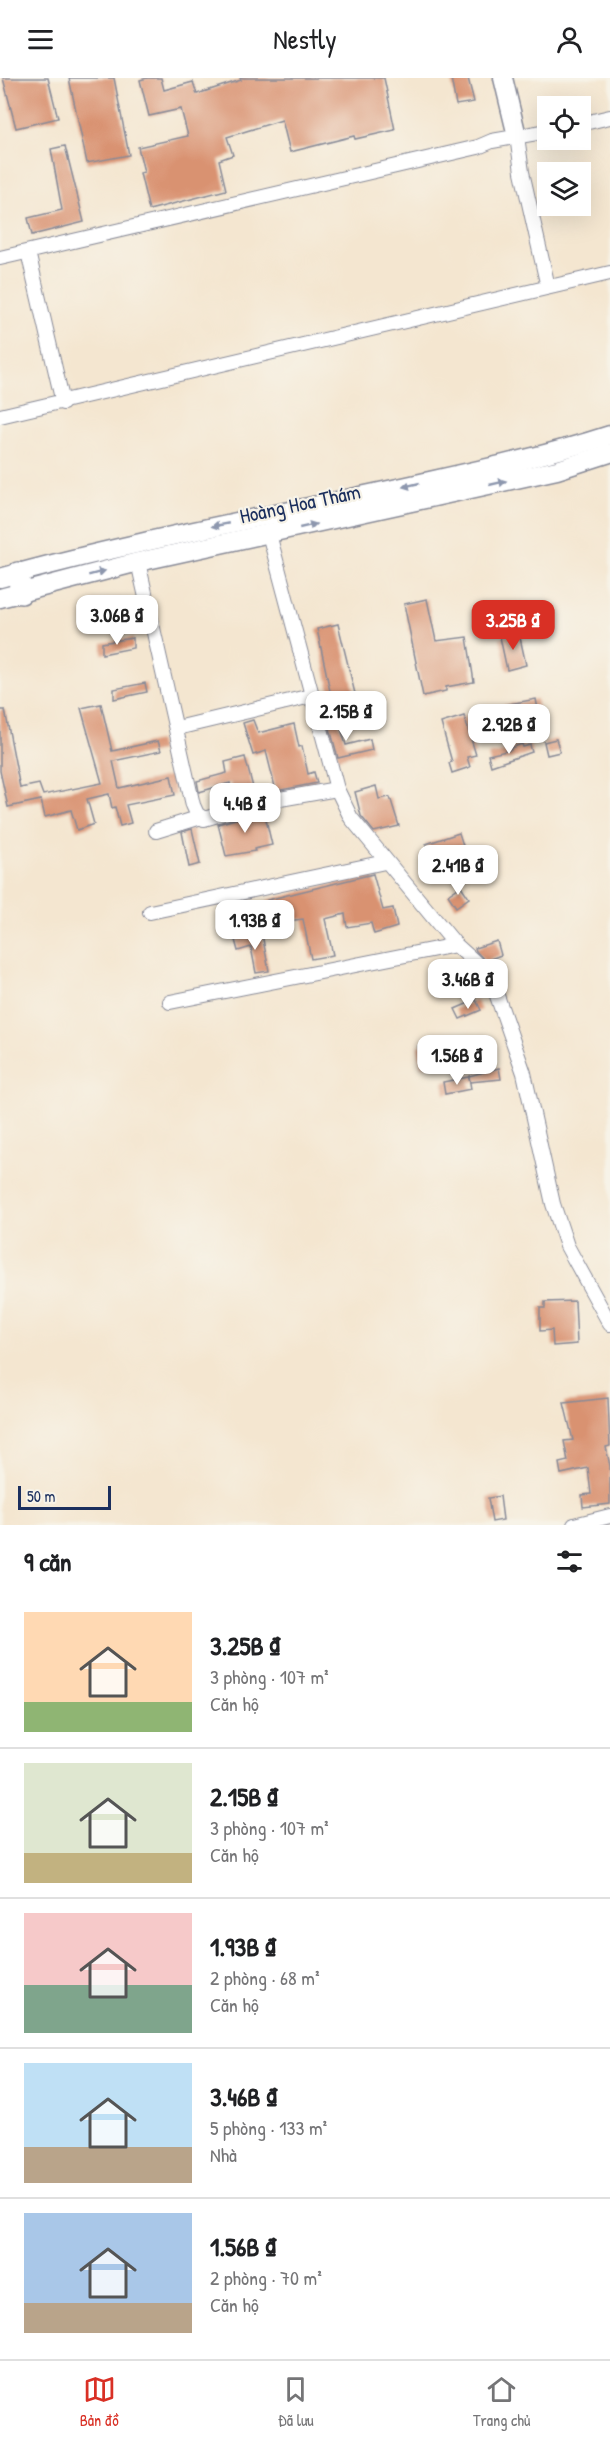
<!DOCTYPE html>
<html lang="vi">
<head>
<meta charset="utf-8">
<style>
  :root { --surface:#fff; --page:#f6f6f6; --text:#202124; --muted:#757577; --line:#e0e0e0; --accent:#d93025 }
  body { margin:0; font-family:"Patrick Hand",sans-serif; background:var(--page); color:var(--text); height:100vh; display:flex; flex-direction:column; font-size:22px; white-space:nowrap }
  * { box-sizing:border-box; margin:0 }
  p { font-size:20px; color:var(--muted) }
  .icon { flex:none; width:33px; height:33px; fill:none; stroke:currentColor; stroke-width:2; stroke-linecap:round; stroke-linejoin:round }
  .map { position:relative; height:1447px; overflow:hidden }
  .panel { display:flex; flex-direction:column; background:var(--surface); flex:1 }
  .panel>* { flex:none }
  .tools { position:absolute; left:537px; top:18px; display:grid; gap:12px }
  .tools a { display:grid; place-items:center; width:54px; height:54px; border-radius:0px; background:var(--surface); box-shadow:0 6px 24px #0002; font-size:30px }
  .scale { position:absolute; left:18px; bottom:15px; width:93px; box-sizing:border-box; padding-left:6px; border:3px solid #1b2f5e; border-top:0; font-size:16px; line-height:21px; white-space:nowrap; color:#1b2f5e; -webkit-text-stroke:4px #f7f3e8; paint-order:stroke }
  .price { position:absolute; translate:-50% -51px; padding:0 14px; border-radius:12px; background:#fff; color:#222; font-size:20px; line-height:39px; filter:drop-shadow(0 2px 3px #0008) }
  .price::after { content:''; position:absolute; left:50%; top:36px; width:18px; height:14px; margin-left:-9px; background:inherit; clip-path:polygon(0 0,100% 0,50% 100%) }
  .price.active { background:var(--accent); color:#fff }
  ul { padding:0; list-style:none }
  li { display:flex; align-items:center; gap:18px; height:150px; padding:0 24px }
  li+li { border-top:2px solid var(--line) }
  li span { display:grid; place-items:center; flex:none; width:168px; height:120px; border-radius:0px; color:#555 }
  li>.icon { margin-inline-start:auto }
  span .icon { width:72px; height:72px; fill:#fffc; stroke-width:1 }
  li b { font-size:26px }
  h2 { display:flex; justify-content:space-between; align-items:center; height:72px; padding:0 24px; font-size:26px }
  header { display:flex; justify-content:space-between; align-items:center; height:78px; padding:0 24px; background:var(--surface); font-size:27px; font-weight:600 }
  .menu { display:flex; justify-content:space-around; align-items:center; height:84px; border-top:2px solid var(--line); background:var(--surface); font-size:16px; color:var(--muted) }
  .menu a { display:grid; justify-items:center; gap:3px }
  .menu .active { color:var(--accent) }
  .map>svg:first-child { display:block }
  .building { fill:#d99271 }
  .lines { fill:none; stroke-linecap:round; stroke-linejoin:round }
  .street-casing { stroke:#888a97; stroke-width:16 }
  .secondary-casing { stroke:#888a97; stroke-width:21 }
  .primary-casing { stroke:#888a97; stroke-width:24 }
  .street { stroke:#fff; stroke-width:14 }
  .secondary { stroke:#fff; stroke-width:18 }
  .primary { stroke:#fff; stroke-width:21 }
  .oneway { fill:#8d97ae }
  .labels { text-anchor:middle; stroke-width:4.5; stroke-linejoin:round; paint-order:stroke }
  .street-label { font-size:21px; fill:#1b2f5e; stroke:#f7f3e8 }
</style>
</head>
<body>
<header><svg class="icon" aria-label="menu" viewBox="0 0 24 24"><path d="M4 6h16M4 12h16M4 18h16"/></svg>Nestly<svg class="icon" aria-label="person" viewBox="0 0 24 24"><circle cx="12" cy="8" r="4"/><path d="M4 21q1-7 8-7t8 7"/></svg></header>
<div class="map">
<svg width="610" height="1447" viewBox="0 0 610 1447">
  <rect width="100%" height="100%" fill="#f7f3e8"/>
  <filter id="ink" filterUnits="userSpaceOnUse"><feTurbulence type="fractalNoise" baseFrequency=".0167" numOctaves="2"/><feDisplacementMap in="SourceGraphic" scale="12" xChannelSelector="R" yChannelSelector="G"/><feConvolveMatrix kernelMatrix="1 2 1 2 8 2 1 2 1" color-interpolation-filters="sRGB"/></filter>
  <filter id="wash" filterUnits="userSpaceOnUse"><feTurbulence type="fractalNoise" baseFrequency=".008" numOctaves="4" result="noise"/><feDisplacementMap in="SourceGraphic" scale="24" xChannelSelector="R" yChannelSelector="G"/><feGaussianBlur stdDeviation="1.35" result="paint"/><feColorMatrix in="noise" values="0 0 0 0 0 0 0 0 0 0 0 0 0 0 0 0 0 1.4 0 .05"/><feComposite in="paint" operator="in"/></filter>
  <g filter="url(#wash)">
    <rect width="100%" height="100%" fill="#f4e6d0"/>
    <g id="blocks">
      <g class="building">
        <path d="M3 0H48L58 40 16 50Z"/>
        <path d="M69 0H114L129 77 87 85Z"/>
        <path d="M147 0H161L164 12 193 4 197 16 241 2 240 0H384L395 52 355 61 354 58 290 74 282 42 227 59 233 77 219 82 226 112 149 132 140 95 144 94 138 69 188 58 181 31 149 38 140 2Z"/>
        <path d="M451 0H468L474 24 456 27Z"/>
        <path d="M65 68 84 144 32 157 28 140 62 132 51 71Z"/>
        <path d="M427 521 436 563 467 559 474 604 446 609V613L423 618 404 526Z"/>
        <path d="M338 546 359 632 335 637 317 551Z"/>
        <path d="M519 555 526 587 507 592 500 559Z"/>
        <path d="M133 560V570L102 576V565Z"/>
        <path d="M145 605 147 614 114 621V611Z"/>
        <path d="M536 621 540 641 497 649 493 629Z"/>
        <path d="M101 626 112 673 158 663 161 673 113 683 119 710 171 698 175 717 126 727 131 745 120 748 115 729 112 730 109 716 87 721 94 746 77 752 71 732 45 739 41 722 8 729 0 693V632H5L20 710 39 706 43 717 102 705 81 630Z"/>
        <path d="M464 638 476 677 467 679 470 689 452 695 449 685 452 684 441 645Z"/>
        <path d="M338 640 346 667 370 661 372 672 338 680 328 643Z"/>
        <path d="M253 642 258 655 294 646 299 669 302 668 308 696 314 694 317 705 276 713 266 673 253 677 243 645Z"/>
        <path d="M556 661 560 674 547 677 544 664Z"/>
        <path d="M522 666 523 669 530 667 532 674 491 688 488 677 511 672V670Z"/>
        <path d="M245 679 255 717 234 723 230 705 199 714 197 703 227 695 225 684Z"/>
        <path d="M376 708 379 721 390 719 399 748 374 754 361 738 355 714Z"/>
        <path d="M264 733 272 767 254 771 255 773 226 778 218 746Z"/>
        <path d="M192 751 200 786 189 789 182 754Z"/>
        <path d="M459 755 466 777 433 787 426 766Z"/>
        <path d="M373 796 383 832 393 830 397 849 374 856 371 845 347 849 345 836 325 841 333 877 311 881 303 841 271 845 267 822Z"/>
        <path d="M461 808 469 820 456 829 448 817Z"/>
        <path d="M262 856 269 893 256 895 251 869 238 873 235 862Z"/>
        <path d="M497 863 501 877 485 883 476 873 475 870Z"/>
        <path d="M476 922 481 932 460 941 455 931Z"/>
        <path d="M430 966 434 986 421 988 418 968Z"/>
        <path d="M499 990 501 1001 470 1004 469 998Z"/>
        <path d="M469 999 471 1011 445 1016 443 1004Z"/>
        <path d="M575 1223 577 1266 553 1268 552 1252 540 1253V1230H545V1224Z"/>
        <path d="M608 1320 610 1368 606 1369 610 1388V1426L583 1429 582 1417 591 1416 588 1390 561 1396 559 1385 568 1383 564 1363 573 1362 564 1325Z"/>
        <path d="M500 1418 503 1442 492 1444 488 1420Z"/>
      </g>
    </g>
  </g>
  <g filter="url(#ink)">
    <use href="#blocks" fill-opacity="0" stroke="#888a97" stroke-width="1.5"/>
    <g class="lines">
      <defs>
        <g id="street">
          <path d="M580 46 610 39"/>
          <path d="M517 58 522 94 548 209"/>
          <path d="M28 174 63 325"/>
          <path d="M0 180 478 69 492 63 548 53"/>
          <path d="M0 338 610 195"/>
          <path d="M269 456 337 711 351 740 456 867 476 885 495 912 524 995 553 1126 567 1168 610 1246"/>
          <path d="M138 484 193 727 197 736 204 741 263 724 337 711"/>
          <path d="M177 650 311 618"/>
          <path d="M156 753 201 739"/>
          <path d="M150 834 385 784"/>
          <path d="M170 924 456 867"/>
          <path d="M574 1447 610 1438"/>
        </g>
        <g id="secondary">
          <path d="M503 0 517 58"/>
          <path d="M0 500C143 460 289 435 434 402 493 389 552 376 610 357"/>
          <path d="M0 520 138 484 557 392 610 375"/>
        </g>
        <path id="primary" d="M18 495 21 515"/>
      </defs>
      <use href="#street" class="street-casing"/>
      <use href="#secondary" class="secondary-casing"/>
      <use href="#primary" class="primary-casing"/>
      <use href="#street" class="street"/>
      <use href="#secondary" class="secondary"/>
      <use href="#primary" class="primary"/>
    </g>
    <defs><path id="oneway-solid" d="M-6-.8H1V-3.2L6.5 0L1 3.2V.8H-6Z" transform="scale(1.5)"/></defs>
    <g class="oneway">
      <use href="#oneway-solid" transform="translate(498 405) rotate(-13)"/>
      <use href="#oneway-solid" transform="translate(411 407) rotate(167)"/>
      <use href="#oneway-solid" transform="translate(220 447) rotate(169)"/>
      <use href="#oneway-solid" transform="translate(308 448) rotate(-13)"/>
      <use href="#oneway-solid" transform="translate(97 495) rotate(-15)"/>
    </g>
  </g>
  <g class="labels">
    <g class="street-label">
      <text transform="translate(300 426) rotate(-12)" y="7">Hoàng Hoa Thám</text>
    </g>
  </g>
</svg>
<div class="tools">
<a><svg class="icon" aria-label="locate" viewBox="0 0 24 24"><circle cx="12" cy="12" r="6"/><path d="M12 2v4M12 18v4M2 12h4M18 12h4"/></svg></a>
<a><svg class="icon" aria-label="layers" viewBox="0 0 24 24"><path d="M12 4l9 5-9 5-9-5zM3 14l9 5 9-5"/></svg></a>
</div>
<div class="scale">50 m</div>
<b class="price" style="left:117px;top:568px">3.06B ₫</b>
<b class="price active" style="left:513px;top:573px">3.25B ₫</b>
<b class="price" style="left:346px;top:664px">2.15B ₫</b>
<b class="price" style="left:509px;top:677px">2.92B ₫</b>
<b class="price" style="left:245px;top:756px">4.4B ₫</b>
<b class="price" style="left:458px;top:818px">2.41B ₫</b>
<b class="price" style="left:255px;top:873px">1.93B ₫</b>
<b class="price" style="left:468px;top:932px">3.46B ₫</b>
<b class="price" style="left:457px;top:1008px">1.56B ₫</b>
</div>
<section class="panel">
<h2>9 căn<svg class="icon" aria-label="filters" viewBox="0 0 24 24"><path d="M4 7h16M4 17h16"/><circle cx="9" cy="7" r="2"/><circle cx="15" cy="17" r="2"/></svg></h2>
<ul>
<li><span style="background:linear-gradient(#ffd9b3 75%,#8fb573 0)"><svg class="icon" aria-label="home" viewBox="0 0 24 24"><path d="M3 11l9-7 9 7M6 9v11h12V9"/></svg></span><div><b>3.25B ₫</b><p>3 phòng · 107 m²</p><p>Căn hộ</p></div></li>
<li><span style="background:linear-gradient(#dfe7d0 75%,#c2b280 0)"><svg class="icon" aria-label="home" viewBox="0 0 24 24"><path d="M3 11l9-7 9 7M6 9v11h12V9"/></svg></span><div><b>2.15B ₫</b><p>3 phòng · 107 m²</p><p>Căn hộ</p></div></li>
<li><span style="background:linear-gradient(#f6c9c9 60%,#7fa58c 0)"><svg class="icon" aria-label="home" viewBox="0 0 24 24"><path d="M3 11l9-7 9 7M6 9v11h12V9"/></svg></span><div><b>1.93B ₫</b><p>2 phòng · 68 m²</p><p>Căn hộ</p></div></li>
<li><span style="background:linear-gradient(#bfe0f5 70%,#b9a48a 0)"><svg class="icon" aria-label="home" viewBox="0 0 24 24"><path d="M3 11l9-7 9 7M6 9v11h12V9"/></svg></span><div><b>3.46B ₫</b><p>5 phòng · 133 m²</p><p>Nhà</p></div></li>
<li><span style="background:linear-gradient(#a9c7e8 75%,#b9a48a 0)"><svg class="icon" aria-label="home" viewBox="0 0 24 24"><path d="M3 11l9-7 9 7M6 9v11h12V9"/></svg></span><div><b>1.56B ₫</b><p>2 phòng · 70 m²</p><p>Căn hộ</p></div></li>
</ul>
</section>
<nav class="menu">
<a class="active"><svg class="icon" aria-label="map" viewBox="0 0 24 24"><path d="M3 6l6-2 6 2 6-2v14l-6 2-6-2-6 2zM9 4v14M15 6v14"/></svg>Bản đồ</a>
<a><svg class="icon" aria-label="saved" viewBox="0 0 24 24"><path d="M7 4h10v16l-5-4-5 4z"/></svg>Đã lưu</a>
<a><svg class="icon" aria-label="home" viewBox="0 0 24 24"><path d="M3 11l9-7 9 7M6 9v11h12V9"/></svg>Trang chủ</a>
</nav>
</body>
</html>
